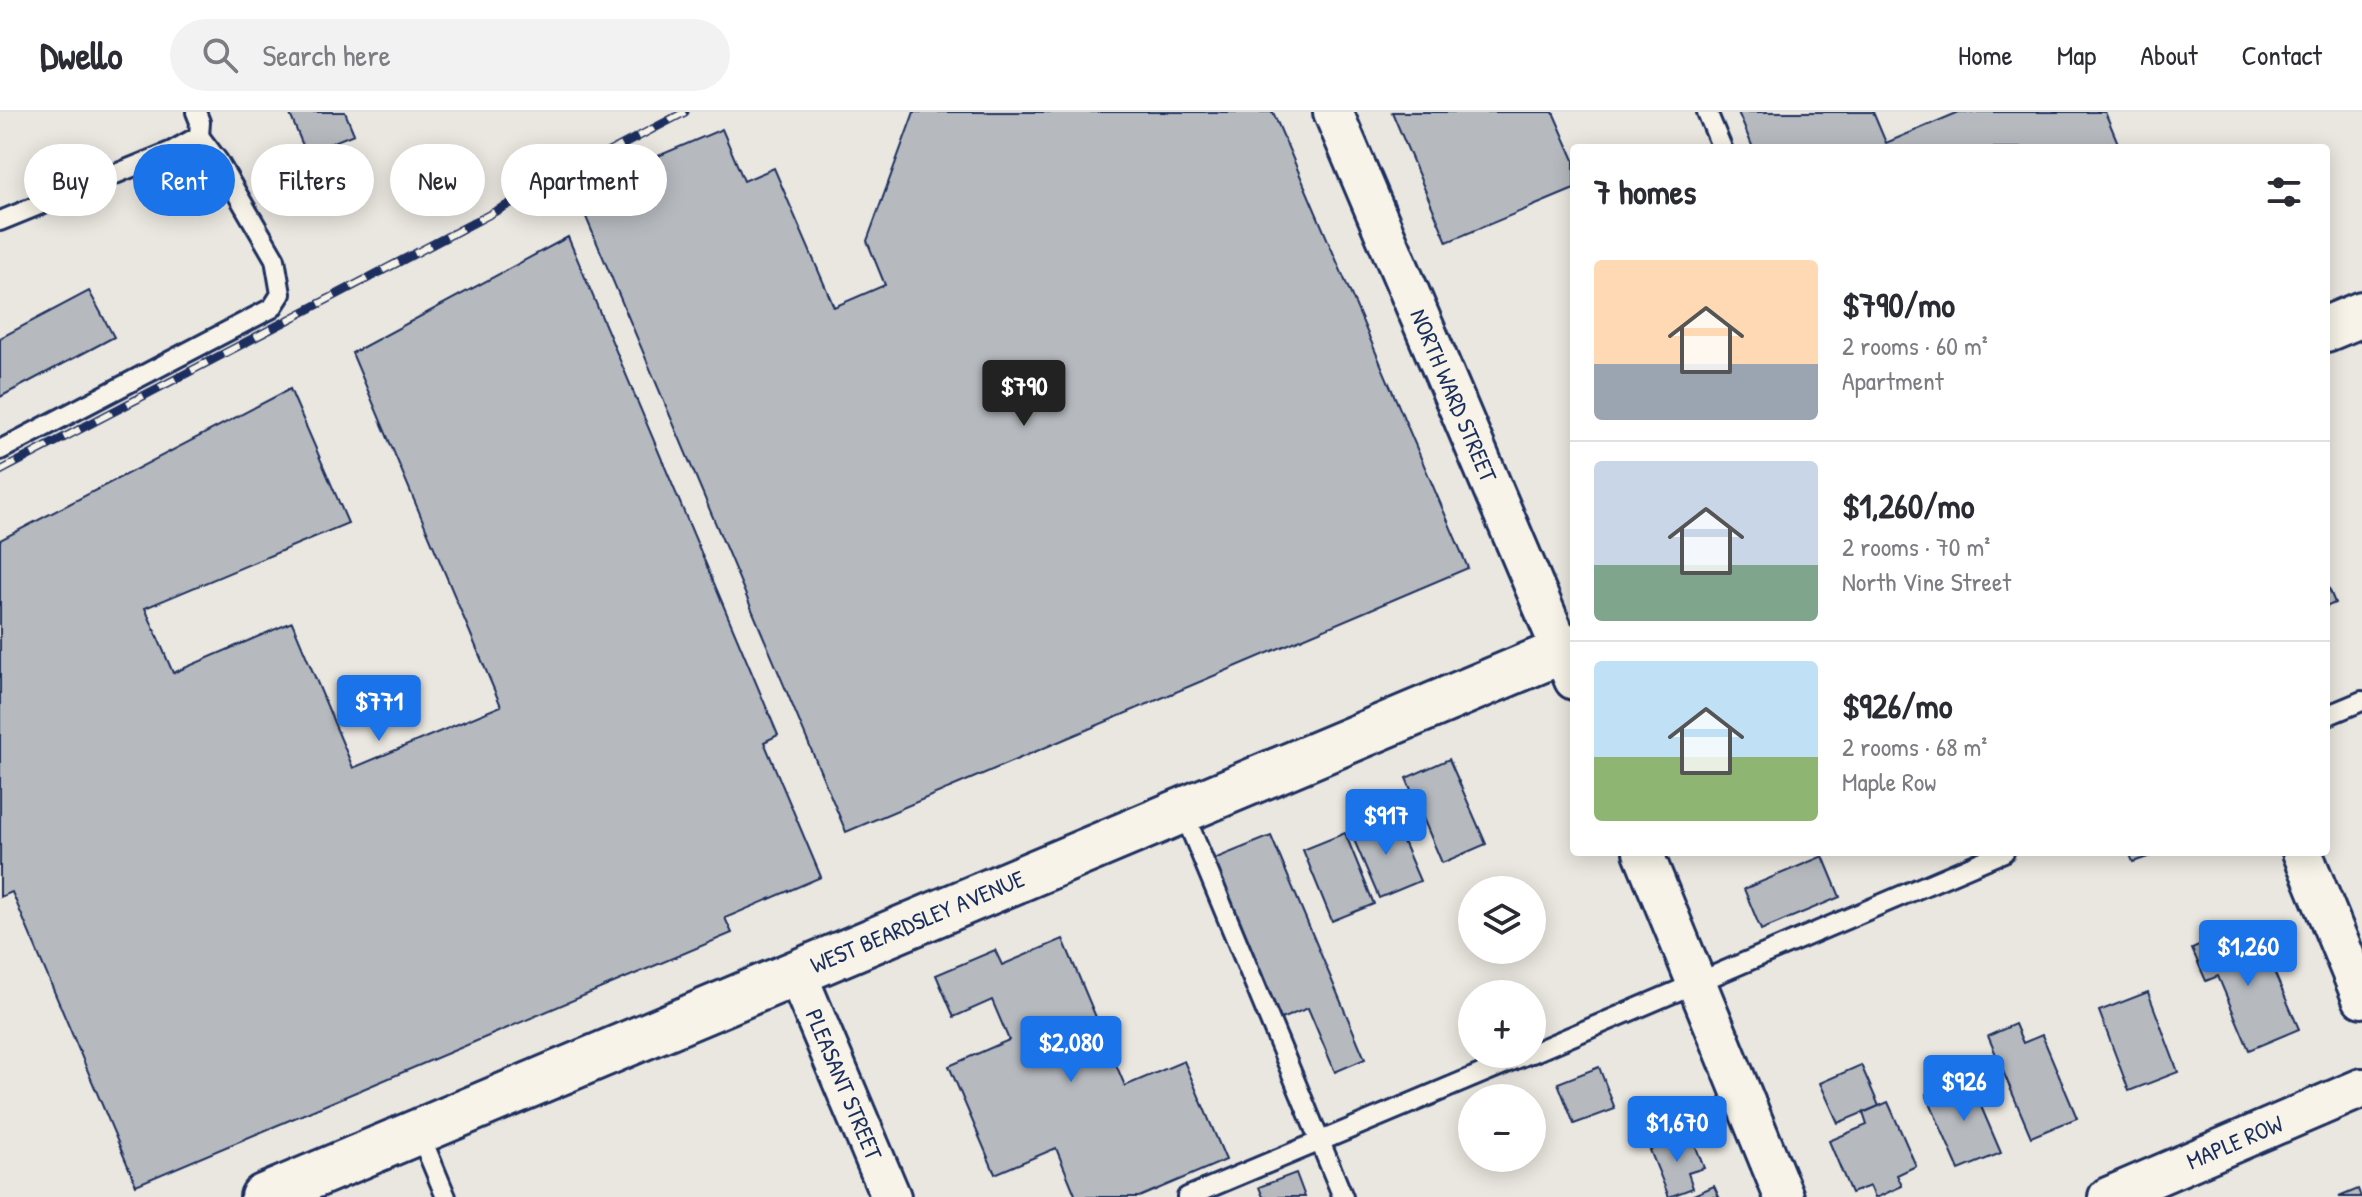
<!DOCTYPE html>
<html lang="en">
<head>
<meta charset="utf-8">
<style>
  :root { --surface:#fff; --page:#f2f2f3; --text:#2b2b33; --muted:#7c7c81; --line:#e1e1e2; --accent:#1a73e8 }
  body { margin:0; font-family:"Patrick Hand",sans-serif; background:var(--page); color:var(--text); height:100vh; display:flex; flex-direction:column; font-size:30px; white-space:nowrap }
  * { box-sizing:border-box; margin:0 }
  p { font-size:26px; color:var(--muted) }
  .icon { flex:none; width:44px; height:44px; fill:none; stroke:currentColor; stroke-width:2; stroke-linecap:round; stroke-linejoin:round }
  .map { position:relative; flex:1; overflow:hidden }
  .details { position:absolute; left:1570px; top:32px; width:760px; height:712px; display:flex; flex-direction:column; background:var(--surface); border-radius:8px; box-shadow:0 4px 20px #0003 }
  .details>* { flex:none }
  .banner { position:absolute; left:24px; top:32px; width:760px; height:72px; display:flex; gap:16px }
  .buttons { position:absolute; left:1458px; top:764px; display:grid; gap:16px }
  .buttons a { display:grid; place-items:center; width:88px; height:88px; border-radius:50%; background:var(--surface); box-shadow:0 4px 20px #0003; font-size:40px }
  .price { position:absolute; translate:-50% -68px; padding:0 18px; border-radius:8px; background:var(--accent); color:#fff; font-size:26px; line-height:52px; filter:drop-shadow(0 2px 4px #0008) }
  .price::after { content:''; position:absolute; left:50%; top:48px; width:24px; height:18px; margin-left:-12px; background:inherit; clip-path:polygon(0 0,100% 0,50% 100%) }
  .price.active { background:#222; color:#fff }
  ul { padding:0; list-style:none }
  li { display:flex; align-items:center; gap:24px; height:200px; padding:0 24px }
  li+li { border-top:2px solid var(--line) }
  li span { display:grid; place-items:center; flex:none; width:224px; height:160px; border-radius:8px; color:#555 }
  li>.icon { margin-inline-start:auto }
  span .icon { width:96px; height:96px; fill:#fffc; stroke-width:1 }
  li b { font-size:34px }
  h2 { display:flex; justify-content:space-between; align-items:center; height:96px; padding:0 24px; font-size:34px }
  .pill { padding:0 28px; border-radius:36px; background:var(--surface); box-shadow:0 4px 20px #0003; font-size:28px; line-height:72px }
  .pill.active { background:var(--accent); color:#fff }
  header { display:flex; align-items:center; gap:48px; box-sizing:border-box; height:112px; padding:0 40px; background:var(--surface); border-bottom:2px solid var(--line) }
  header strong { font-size:38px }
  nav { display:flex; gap:44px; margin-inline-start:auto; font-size:28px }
  .search { width:560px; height:72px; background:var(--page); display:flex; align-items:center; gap:20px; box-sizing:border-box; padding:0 28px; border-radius:44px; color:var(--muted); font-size:30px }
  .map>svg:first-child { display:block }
  .building { fill:#b6babf; stroke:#1b2f5e; stroke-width:2 }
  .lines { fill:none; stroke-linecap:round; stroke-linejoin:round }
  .service-casing { stroke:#1b2f5e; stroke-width:24 }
  .minor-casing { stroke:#1b2f5e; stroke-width:44 }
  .secondary-casing { stroke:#1b2f5e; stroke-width:50 }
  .service { stroke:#f7f3e8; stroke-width:18 }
  .minor { stroke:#f7f3e8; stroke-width:38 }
  .secondary { stroke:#f7f3e8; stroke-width:44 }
  .rail-casing { stroke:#1b2f5e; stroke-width:9 }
  .rail { stroke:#f7f3e8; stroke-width:6; stroke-dasharray:18; stroke-linecap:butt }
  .labels { text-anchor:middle; stroke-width:6; stroke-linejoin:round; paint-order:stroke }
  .street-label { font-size:24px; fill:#1b2f5e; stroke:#f7f3e8 }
</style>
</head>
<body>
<header>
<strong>Dwello</strong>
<div class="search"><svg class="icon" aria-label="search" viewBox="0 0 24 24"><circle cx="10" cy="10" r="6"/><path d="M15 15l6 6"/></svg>Search here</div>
<nav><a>Home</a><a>Map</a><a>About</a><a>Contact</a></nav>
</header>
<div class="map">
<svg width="2362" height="1085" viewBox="0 0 2362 1085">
  <rect width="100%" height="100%" fill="#eae7e0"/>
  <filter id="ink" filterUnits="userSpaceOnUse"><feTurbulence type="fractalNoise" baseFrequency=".0125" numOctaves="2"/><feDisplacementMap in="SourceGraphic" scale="16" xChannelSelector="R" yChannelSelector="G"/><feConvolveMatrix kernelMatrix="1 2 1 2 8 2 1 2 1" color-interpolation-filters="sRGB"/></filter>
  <g filter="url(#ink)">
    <g class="building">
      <path d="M289 0H345L354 22 306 41Z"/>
      <path d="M914 0H1273L1468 456 846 720 575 79 722 17 744 69 774 56 834 195 885 173 867 129Z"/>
      <path d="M1392 0H1553L1574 48V77L1447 130Z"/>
      <path d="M1738 0H1873L1886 31 1959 0H2105L2120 36H1753Z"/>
      <path d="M568 125 778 623 764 630 821 765 725 806 732 821 136 1073 12 780 0 785V428L290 277 348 411 145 496 173 561 292 510 353 656 501 594 352 241Z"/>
      <path d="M89 179 114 225 0 285V226Z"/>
      <path d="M2326 469 2335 491 2326 495Z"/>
      <path d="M1449 647 1486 732 1442 751 1406 666Z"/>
      <path d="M1392 704 1420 769 1379 786 1351 721Z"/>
      <path d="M1345 721 1374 792 1332 809 1303 738Z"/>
      <path d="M1271 724 1365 947 1335 960 1308 896 1276 909 1209 749Z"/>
      <path d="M2129 740H2156L2157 742 2133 750Z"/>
      <path d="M1823 744 1840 785 1761 818 1744 777Z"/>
      <path d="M2239 816 2252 847 2266 841 2299 917 2249 938 2218 864 2206 869 2192 837Z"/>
      <path d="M1063 827 1125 974 1184 949 1226 1048 1139 1085H1076L1056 1036 995 1062 949 954 1009 928 992 888 954 905 936 863 995 838 1002 853Z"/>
      <path d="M2148 880 2178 960 2129 979 2099 899Z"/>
      <path d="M2015 912 2023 931 2042 923 2077 1006 2031 1025 1988 924Z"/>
      <path d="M1861 953 1879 994 1838 1011 1820 971Z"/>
      <path d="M1599 955 1615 997 1574 1012 1558 971Z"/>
      <path d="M1968 964 2001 1041 1959 1058 1926 982Z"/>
      <path d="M1888 990 1916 1054 1897 1063 1902 1074 1878 1085H1875L1870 1074 1851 1081 1829 1029 1867 1013 1863 1001Z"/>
      <path d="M1691 1022 1704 1056 1688 1061 1693 1076 1669 1085 1650 1038Z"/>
      <path d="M1296 1061 1305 1085H1263L1259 1075Z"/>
      <path d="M1714 1074 1719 1085H1689Z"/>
      <path d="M2358 1077 2361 1085H2339Z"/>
    </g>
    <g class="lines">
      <defs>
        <g id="service">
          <path d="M1707 0 1722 36"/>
          <path d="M0 109 172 39 199 24 200 10 196 0"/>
          <path d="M0 338 272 196 281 182 275 147 218 49 199 24"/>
          <path d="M2326 604 2362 589"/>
          <path d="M1183 699 1343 1085"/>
          <path d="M1532 941 2004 740"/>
          <path d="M419 1020 446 1085"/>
          <path d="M1187 1085 1528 942"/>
        </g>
        <g id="minor">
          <path id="s1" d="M1333 0 1574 568"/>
          <path d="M1643 740 1784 1085"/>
          <path d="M2302 740 2362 886"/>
          <path id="s2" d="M797 862 891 1085"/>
          <path id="s3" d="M2108 1085 2362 976"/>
        </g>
        <g id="secondary">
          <path d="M2326 217 2362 202"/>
          <path id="s4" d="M263 1085 1574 534"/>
        </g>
      </defs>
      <use href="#service" class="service-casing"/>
      <use href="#minor" class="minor-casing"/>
      <use href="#secondary" class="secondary-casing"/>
      <use href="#service" class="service"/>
      <use href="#minor" class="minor"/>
      <use href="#secondary" class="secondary"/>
      <defs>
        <path id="rail" d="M0 359 685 0"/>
      </defs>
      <use href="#rail" class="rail-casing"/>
      <use href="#rail" class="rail"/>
    </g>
  </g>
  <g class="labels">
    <g class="street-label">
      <text dy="8" stroke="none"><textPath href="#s1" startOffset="308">NORTH WARD STREET</textPath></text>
      <text dy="8" stroke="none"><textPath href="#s4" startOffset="710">WEST BEARDSLEY AVENUE</textPath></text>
      <text dy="8" stroke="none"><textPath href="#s2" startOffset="120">PLEASANT STREET</textPath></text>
      <text dy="8" stroke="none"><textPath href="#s3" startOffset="138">MAPLE ROW</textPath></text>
    </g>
  </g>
</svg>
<div class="buttons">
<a><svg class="icon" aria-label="layers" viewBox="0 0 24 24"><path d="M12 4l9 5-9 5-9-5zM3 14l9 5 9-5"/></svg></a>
<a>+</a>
<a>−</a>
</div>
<b class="price active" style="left:1024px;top:316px">$790</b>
<b class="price" style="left:379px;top:631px">$771</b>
<b class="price" style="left:1386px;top:745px">$917</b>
<b class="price" style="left:2248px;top:876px">$1,260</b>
<b class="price" style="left:1071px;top:972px">$2,080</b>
<b class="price" style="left:1964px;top:1011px">$926</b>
<b class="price" style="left:1677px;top:1052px">$1,670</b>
<div class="banner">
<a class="pill">Buy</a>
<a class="pill active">Rent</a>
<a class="pill">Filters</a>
<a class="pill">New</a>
<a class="pill">Apartment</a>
</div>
<section class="details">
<h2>7 homes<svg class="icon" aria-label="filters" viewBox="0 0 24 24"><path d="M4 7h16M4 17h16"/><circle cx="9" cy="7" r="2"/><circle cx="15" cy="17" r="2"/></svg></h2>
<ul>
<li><span style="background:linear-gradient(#ffd9b3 65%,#9aa5b1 0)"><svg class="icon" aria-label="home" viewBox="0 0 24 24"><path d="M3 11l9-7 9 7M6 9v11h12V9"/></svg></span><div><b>$790/mo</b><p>2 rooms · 60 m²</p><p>Apartment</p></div></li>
<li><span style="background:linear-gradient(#c9d6e8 65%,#7fa58c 0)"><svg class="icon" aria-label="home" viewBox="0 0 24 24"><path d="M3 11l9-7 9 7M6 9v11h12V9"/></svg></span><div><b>$1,260/mo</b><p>2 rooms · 70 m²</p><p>North Vine Street</p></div></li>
<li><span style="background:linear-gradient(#bfe0f5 60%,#8fb573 0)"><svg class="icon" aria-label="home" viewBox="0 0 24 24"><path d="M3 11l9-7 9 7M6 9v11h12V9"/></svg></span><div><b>$926/mo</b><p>2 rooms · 68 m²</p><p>Maple Row</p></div></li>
</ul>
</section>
</div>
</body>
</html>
